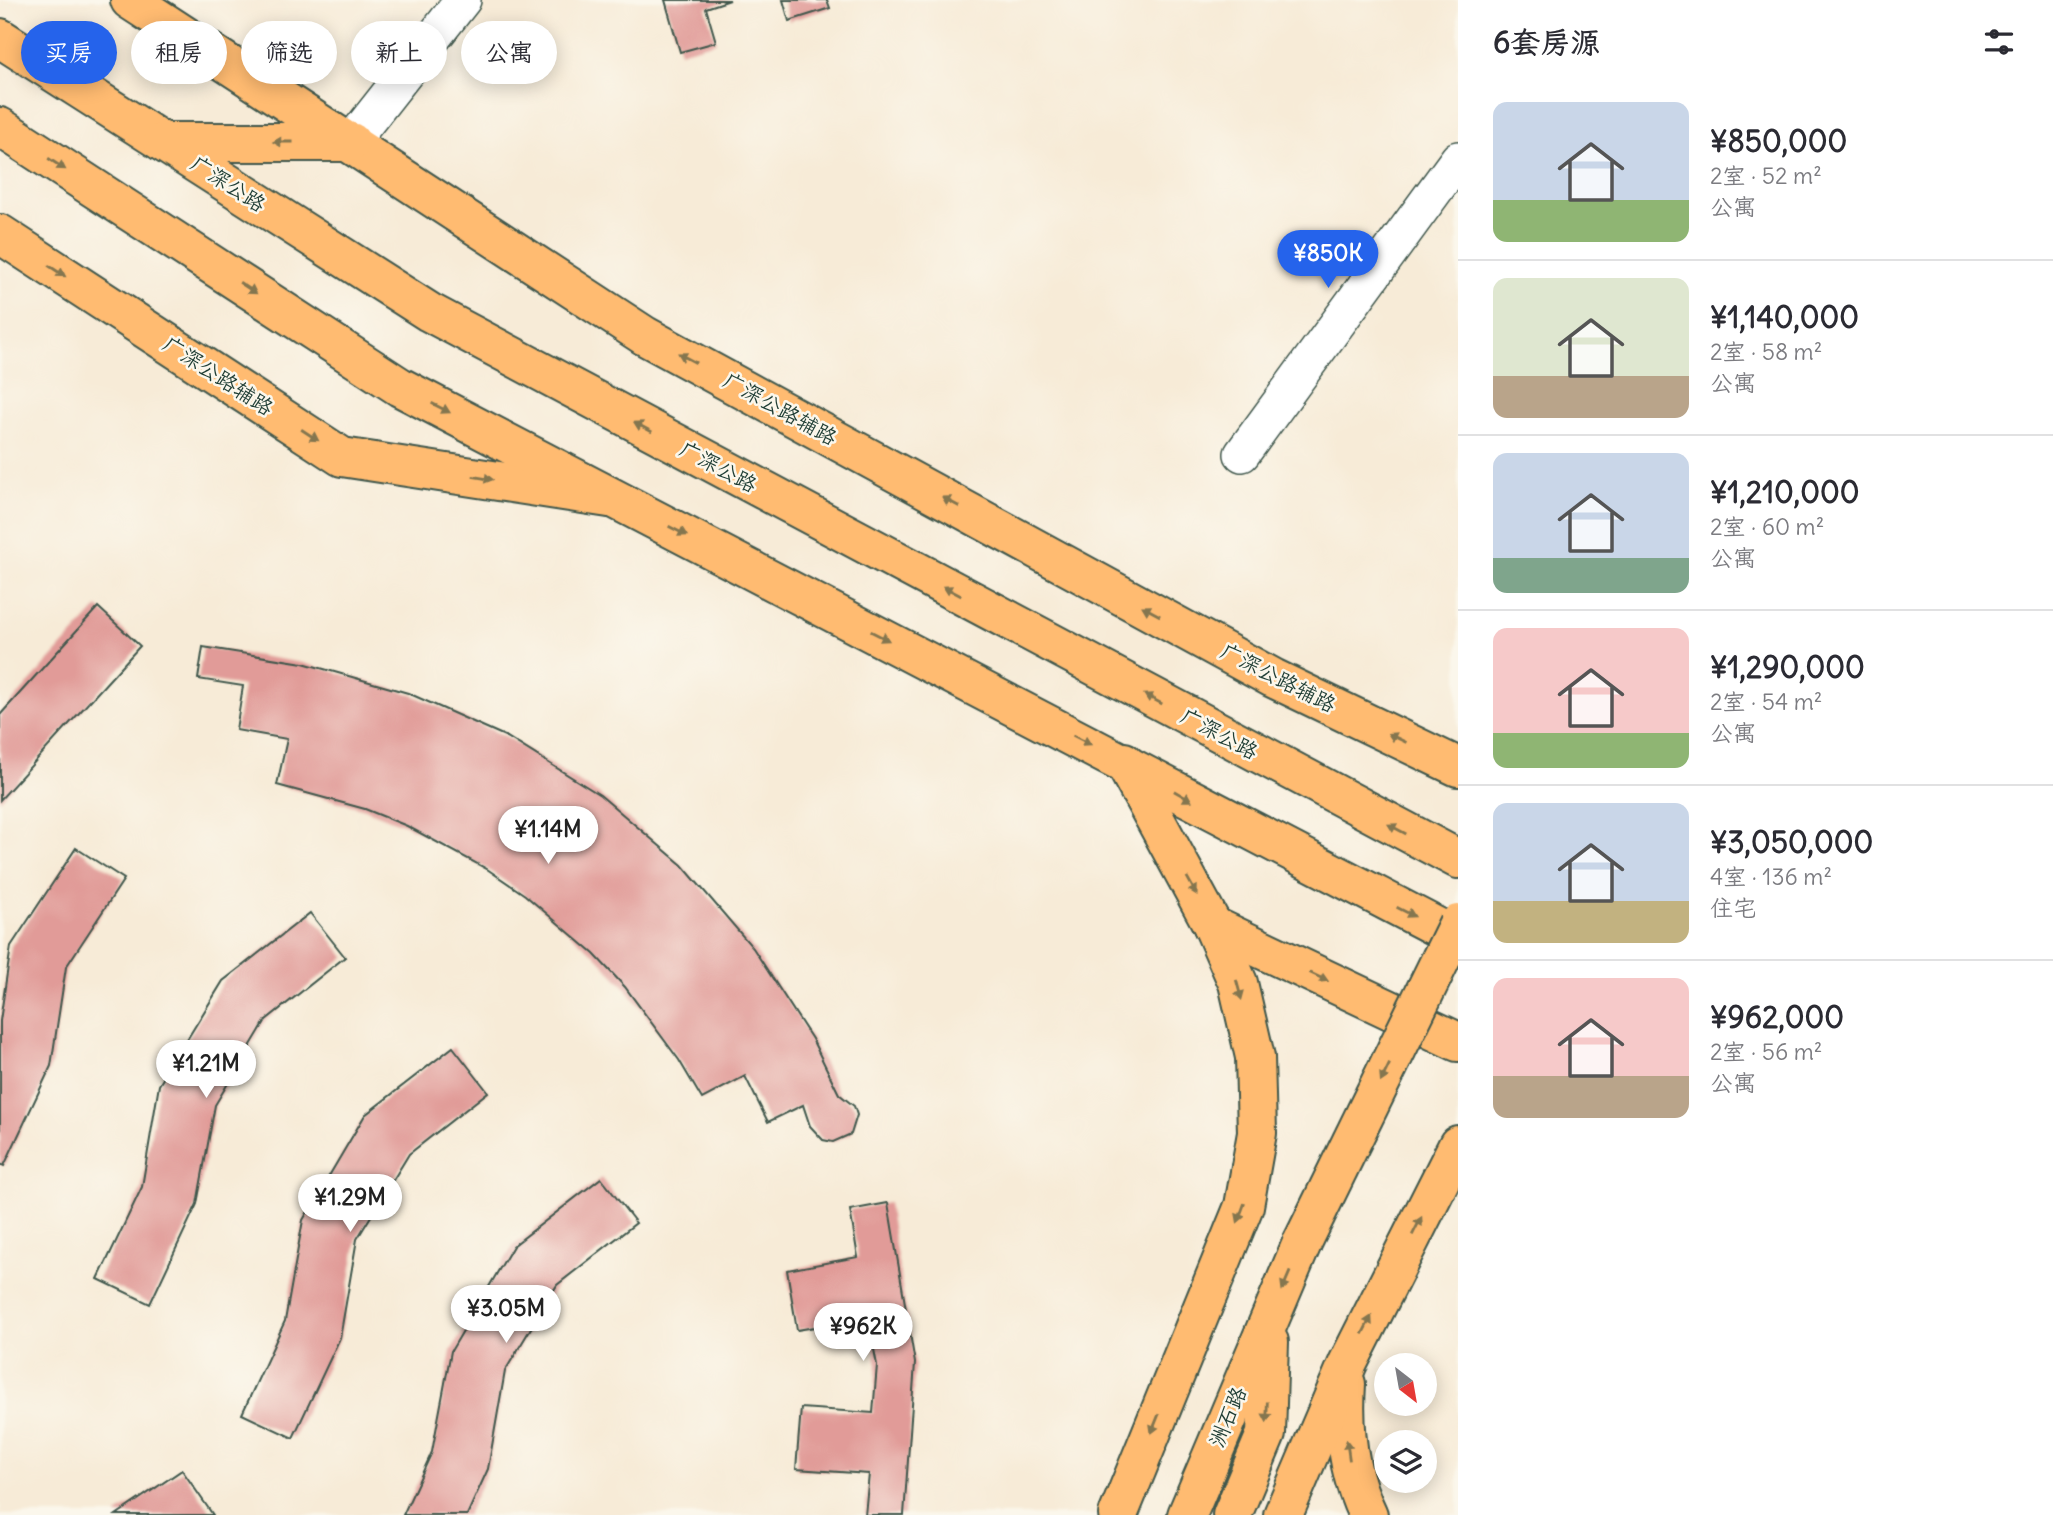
<!DOCTYPE html>
<html lang="zh">
<head>
<meta charset="utf-8">
<style>
  :root { --surface:#fff; --page:#f7f7f7; --text:#2b2b33; --muted:#7c7c81; --line:#e1e1e2; --accent:#2563eb }
  body { margin:0; font-family:Delius,"LXGW WenKai TC",sans-serif; background:var(--page); color:var(--text); height:100vh; display:flex; flex-direction:column; font-size:26px; white-space:nowrap }
  * { box-sizing:border-box; margin:0 }
  p { font-size:23px; color:var(--muted) }
  .icon { flex:none; width:38px; height:38px; fill:none; stroke:currentColor; stroke-width:2; stroke-linecap:round; stroke-linejoin:round }
  .map { position:relative; flex:1; overflow:hidden }
  .sheet { display:flex; flex-direction:column; background:var(--surface); width:595px }
  .sheet>* { flex:none }
  .guide { position:absolute; left:21px; top:21px; width:665px; height:63px; display:flex; gap:14px }
  .needle { width:46px; rotate:149deg }
  .buttons { position:absolute; left:1374px; top:1353px; display:grid; gap:14px }
  .buttons a { display:grid; place-items:center; width:63px; height:63px; border-radius:50%; background:var(--surface); box-shadow:0 4px 18px #0003; font-size:35px }
  .price { position:absolute; translate:-50% -60px; padding:0 16px; border-radius:24px; background:#fff; color:#222; font-size:23px; line-height:46px; filter:drop-shadow(0 2px 4px #0008) }
  .price::after { content:''; position:absolute; left:50%; top:42px; width:21px; height:16px; margin-left:-10px; background:inherit; clip-path:polygon(0 0,100% 0,50% 100%) }
  .price.on { background:var(--accent); color:#fff }
  ul { padding:0; list-style:none }
  li { display:flex; align-items:center; gap:21px; height:175px; padding:0 35px }
  li+li { border-top:2px solid var(--line) }
  li span { display:grid; place-items:center; flex:none; width:196px; height:140px; border-radius:14px; color:#555 }
  li>.icon { margin-inline-start:auto }
  span .icon { width:84px; height:84px; fill:#fffc; stroke-width:1 }
  li b { font-size:30px }
  h2 { display:flex; justify-content:space-between; align-items:center; height:84px; padding:0 35px; font-size:30px }
  .tag { padding:0 24px; border-radius:32px; background:var(--surface); box-shadow:0 4px 18px #0003; font-size:24px; line-height:63px }
  .tag.on { background:var(--accent); color:#fff }
  main { display:flex; flex:1; min-height:0 }
  .map>svg:first-child { display:block }
  .building { fill:#e19b98 }
  .lines { fill:none; stroke-linecap:round; stroke-linejoin:round }
  .street-casing { stroke:#3f574c; stroke-width:38 }
  .primary-casing { stroke:#3f574c; stroke-width:42 }
  .highway-casing { stroke:#3f574c; stroke-width:42 }
  .street { stroke:#fff; stroke-width:35 }
  .primary { stroke:#ffbb71; stroke-width:38 }
  .highway { stroke:#ffbb71; stroke-width:38 }
  .primary-bridge-casing { stroke:#3f574c; stroke-width:42; stroke-linecap:butt }
  .primary-bridge { stroke:#ffbb71; stroke-width:38 }
  .oneway { fill:#84764f }
  .labels { text-anchor:middle; stroke-width:5; stroke-linejoin:round; paint-order:stroke }
  .street-label { font-size:21px; fill:#1f3d34; stroke:#fbf7ec }
</style>
</head>
<body>
<main>
<div class="map">
<svg width="1458" height="1515" viewBox="0 0 1458 1515">
  <rect width="100%" height="100%" fill="#fbf7ec"/>
  <filter id="ink" filterUnits="userSpaceOnUse"><feTurbulence type="fractalNoise" baseFrequency=".0143" numOctaves="2"/><feDisplacementMap in="SourceGraphic" scale="14" xChannelSelector="R" yChannelSelector="G"/><feConvolveMatrix kernelMatrix="1 2 1 2 8 2 1 2 1" color-interpolation-filters="sRGB"/></filter>
  <filter id="wash" filterUnits="userSpaceOnUse"><feTurbulence type="fractalNoise" baseFrequency=".00686" numOctaves="4" result="noise"/><feDisplacementMap in="SourceGraphic" scale="28" xChannelSelector="R" yChannelSelector="G"/><feGaussianBlur stdDeviation="1.57" result="paint"/><feColorMatrix in="noise" values="0 0 0 0 0 0 0 0 0 0 0 0 0 0 0 0 0 1.4 0 .05"/><feComposite in="paint" operator="in"/></filter>
  <g filter="url(#wash)">
    <rect width="100%" height="100%" fill="#f7ebd7"/>
    <g id="blocks">
      <g class="building">
        <path d="M665 0H730L706 8 716 42 680 52Z"/>
        <path d="M783 0H827L830 8 789 21Z"/>
        <path d="M98 607 140 646 0 800V715Z"/>
        <path d="M203 647 303 663 408 693 507 737 600 795 682 865 753 948 812 1039 839 1094 854 1106 857 1115 851 1134 833 1142 823 1140 810 1126 803 1105 768 1122 745 1076 702 1099 679 1060 625 987 594 954 525 895 487 869 407 826 365 809 277 785 287 739 236 730 243 686 198 679Z"/>
        <path d="M76 848 124 879 66 967 51 1066 4 1166 0 1164V1021L11 946Z"/>
        <path d="M310 913 345 957 266 1020 215 1105 197 1204 150 1304 98 1279 142 1187 159 1085 223 981Z"/>
        <path d="M453 1047 488 1092 409 1154 357 1239 340 1338 293 1438 242 1414 285 1321 303 1220 365 1115Z"/>
        <path d="M601 1178 636 1223 557 1285 505 1371 488 1469 467 1515H403L432 1452 451 1351 513 1246Z"/>
        <path d="M888 1203 915 1363 904 1515H865L869 1474 796 1469 801 1408 873 1413 877 1365 868 1318 797 1330 787 1270 858 1257 850 1210Z"/>
        <path d="M182 1470 213 1515H116Z"/>
      </g>
    </g>
  </g>
  <g filter="url(#ink)">
    <use href="#blocks" fill-opacity="0" stroke="#3f574c" stroke-width="2"/>
    <g class="lines">
      <defs>
        <g id="street">
          <path d="M351 142 463 0"/>
          <path d="M1242 454 1458 159"/>
        </g>
        <g id="primary">
          <path d="M130 0 645 336 1273 678 1458 767"/>
          <path d="M0 234 342 457 609 498"/>
          <path d="M1213 926 1458 1042"/>
          <path d="M1346 1384C1343 1429 1348 1474 1368 1515"/>
          <path d="M1118 1515 1244 1206 1257 1133 1255 1057 1238 983 1213 926"/>
          <path d="M1187 1515 1302 1243"/>
          <path d="M1232 1515 1266 1434 1269 1342"/>
          <path d="M1283 1515 1348 1363 1458 1145"/>
        </g>
        <g id="highway">
          <path d="M0 38 429 312 1458 859"/>
          <path d="M0 127 400 387 1458 938"/>
          <path d="M163 142H351"/>
          <path d="M1124 762 1213 926"/>
        </g>
      </defs>
      <use href="#street" class="street-casing"/>
      <use href="#primary" class="primary-casing"/>
      <use href="#highway" class="highway-casing"/>
      <use href="#street" class="street"/>
      <use href="#primary" class="primary"/>
      <use href="#highway" class="highway"/>
      <defs>
        <path id="primary-bridge" d="M1302 1243 1458 924"/>
      </defs>
      <use href="#primary-bridge" class="primary-bridge-casing"/>
      <use href="#primary-bridge" class="primary-bridge"/>
    </g>
    <defs><path id="oneway-solid" d="M-6-.8H1V-3.2L6.5 0L1 3.2V.8H-6Z" transform="scale(1.75)"/></defs>
    <g class="oneway">
      <use href="#oneway-solid" transform="translate(283 142) rotate(180)"/>
      <use href="#oneway-solid" transform="translate(57 164) rotate(33)"/>
      <use href="#oneway-solid" transform="translate(57 271) rotate(33)"/>
      <use href="#oneway-solid" transform="translate(248 288) rotate(33)"/>
      <use href="#oneway-solid" transform="translate(687 358) rotate(-151)"/>
      <use href="#oneway-solid" transform="translate(441 408) rotate(27)"/>
      <use href="#oneway-solid" transform="translate(643 427) rotate(-152)"/>
      <use href="#oneway-solid" transform="translate(310 435) rotate(33)"/>
      <use href="#oneway-solid" transform="translate(483 478) rotate(9)"/>
      <use href="#oneway-solid" transform="translate(951 502) rotate(-151)"/>
      <use href="#oneway-solid" transform="translate(678 531) rotate(27)"/>
      <use href="#oneway-solid" transform="translate(952 591) rotate(-152)"/>
      <use href="#oneway-solid" transform="translate(1151 611) rotate(-151)"/>
      <use href="#oneway-solid" transform="translate(880 636) rotate(27)"/>
      <use href="#oneway-solid" transform="translate(1153 699) rotate(-152)"/>
      <use href="#oneway-solid" transform="translate(1397 738) rotate(-154)"/>
      <use href="#oneway-solid" transform="translate(1082 740) rotate(27)"/>
      <use href="#oneway-solid" transform="translate(1183 796) rotate(30)"/>
      <use href="#oneway-solid" transform="translate(1397 829) rotate(-152)"/>
      <use href="#oneway-solid" transform="translate(1192 886) rotate(61)"/>
      <use href="#oneway-solid" transform="translate(1406 912) rotate(27)"/>
      <use href="#oneway-solid" transform="translate(1319 977) rotate(25)"/>
      <use href="#oneway-solid" transform="translate(1239 990) rotate(75)"/>
      <use href="#oneway-solid" transform="translate(1385 1073) rotate(116)"/>
      <use href="#oneway-solid" transform="translate(1241 1213) rotate(110)"/>
      <use href="#oneway-solid" transform="translate(1417 1226) rotate(-63)"/>
      <use href="#oneway-solid" transform="translate(1286 1281) rotate(113)"/>
      <use href="#oneway-solid" transform="translate(1367 1325) rotate(-63)"/>
      <use href="#oneway-solid" transform="translate(1267 1412) rotate(92)"/>
      <use href="#oneway-solid" transform="translate(1155 1424) rotate(112)"/>
      <use href="#oneway-solid" transform="translate(1348 1450) rotate(-98)"/>
    </g>
  </g>
  <g class="labels">
    <g class="street-label">
      <text transform="translate(228 184) rotate(33)" y="7">广深公路</text>
      <text transform="translate(218 376) rotate(33)" y="7">广深公路辅路</text>
      <text transform="translate(780 409) rotate(29)" y="7">广深公路辅路</text>
      <text transform="translate(718 467) rotate(28)" y="7">广深公路</text>
      <text transform="translate(1278 678) rotate(27)" y="7">广深公路辅路</text>
      <text transform="translate(1219 734) rotate(28)" y="7">广深公路</text>
      <text transform="translate(1228 1417) rotate(-67)" y="7">洲石路</text>
    </g>
  </g>
</svg>
<div class="buttons">
<a><svg class="needle" viewBox="-14 -14 28 28"><path d="M0-13l5 13h-10z" fill="#e53935"/><path d="M0 13l5-13h-10z" fill="#7c7c81"/></svg></a>
<a><svg class="icon" aria-label="layers" viewBox="0 0 24 24"><path d="M12 4l9 5-9 5-9-5zM3 14l9 5 9-5"/></svg></a>
</div>
<b class="price on" style="left:1328px;top:290px">¥850K</b>
<b class="price" style="left:548px;top:866px">¥1.14M</b>
<b class="price" style="left:206px;top:1100px">¥1.21M</b>
<b class="price" style="left:350px;top:1234px">¥1.29M</b>
<b class="price" style="left:506px;top:1345px">¥3.05M</b>
<b class="price" style="left:863px;top:1363px">¥962K</b>
<div class="guide">
<a class="tag on">买房</a>
<a class="tag">租房</a>
<a class="tag">筛选</a>
<a class="tag">新上</a>
<a class="tag">公寓</a>
</div>
</div>
<section class="sheet">
<h2>6套房源<svg class="icon" aria-label="filters" viewBox="0 0 24 24"><path d="M4 7h16M4 17h16"/><circle cx="9" cy="7" r="2"/><circle cx="15" cy="17" r="2"/></svg></h2>
<ul>
<li><span style="background:linear-gradient(#c9d6e8 70%,#8fb573 0)"><svg class="icon" aria-label="home" viewBox="0 0 24 24"><path d="M3 11l9-7 9 7M6 9v11h12V9"/></svg></span><div><b>¥850,000</b><p>2室 · 52 m²</p><p>公寓</p></div></li>
<li><span style="background:linear-gradient(#dfe7d0 70%,#b9a48a 0)"><svg class="icon" aria-label="home" viewBox="0 0 24 24"><path d="M3 11l9-7 9 7M6 9v11h12V9"/></svg></span><div><b>¥1,140,000</b><p>2室 · 58 m²</p><p>公寓</p></div></li>
<li><span style="background:linear-gradient(#c9d6e8 75%,#7fa58c 0)"><svg class="icon" aria-label="home" viewBox="0 0 24 24"><path d="M3 11l9-7 9 7M6 9v11h12V9"/></svg></span><div><b>¥1,210,000</b><p>2室 · 60 m²</p><p>公寓</p></div></li>
<li><span style="background:linear-gradient(#f6c9c9 75%,#8fb573 0)"><svg class="icon" aria-label="home" viewBox="0 0 24 24"><path d="M3 11l9-7 9 7M6 9v11h12V9"/></svg></span><div><b>¥1,290,000</b><p>2室 · 54 m²</p><p>公寓</p></div></li>
<li><span style="background:linear-gradient(#c9d6e8 70%,#c2b280 0)"><svg class="icon" aria-label="home" viewBox="0 0 24 24"><path d="M3 11l9-7 9 7M6 9v11h12V9"/></svg></span><div><b>¥3,050,000</b><p>4室 · 136 m²</p><p>住宅</p></div></li>
<li><span style="background:linear-gradient(#f6c9c9 70%,#b9a48a 0)"><svg class="icon" aria-label="home" viewBox="0 0 24 24"><path d="M3 11l9-7 9 7M6 9v11h12V9"/></svg></span><div><b>¥962,000</b><p>2室 · 56 m²</p><p>公寓</p></div></li>
</ul>
</section>
</main>
</body>
</html>
